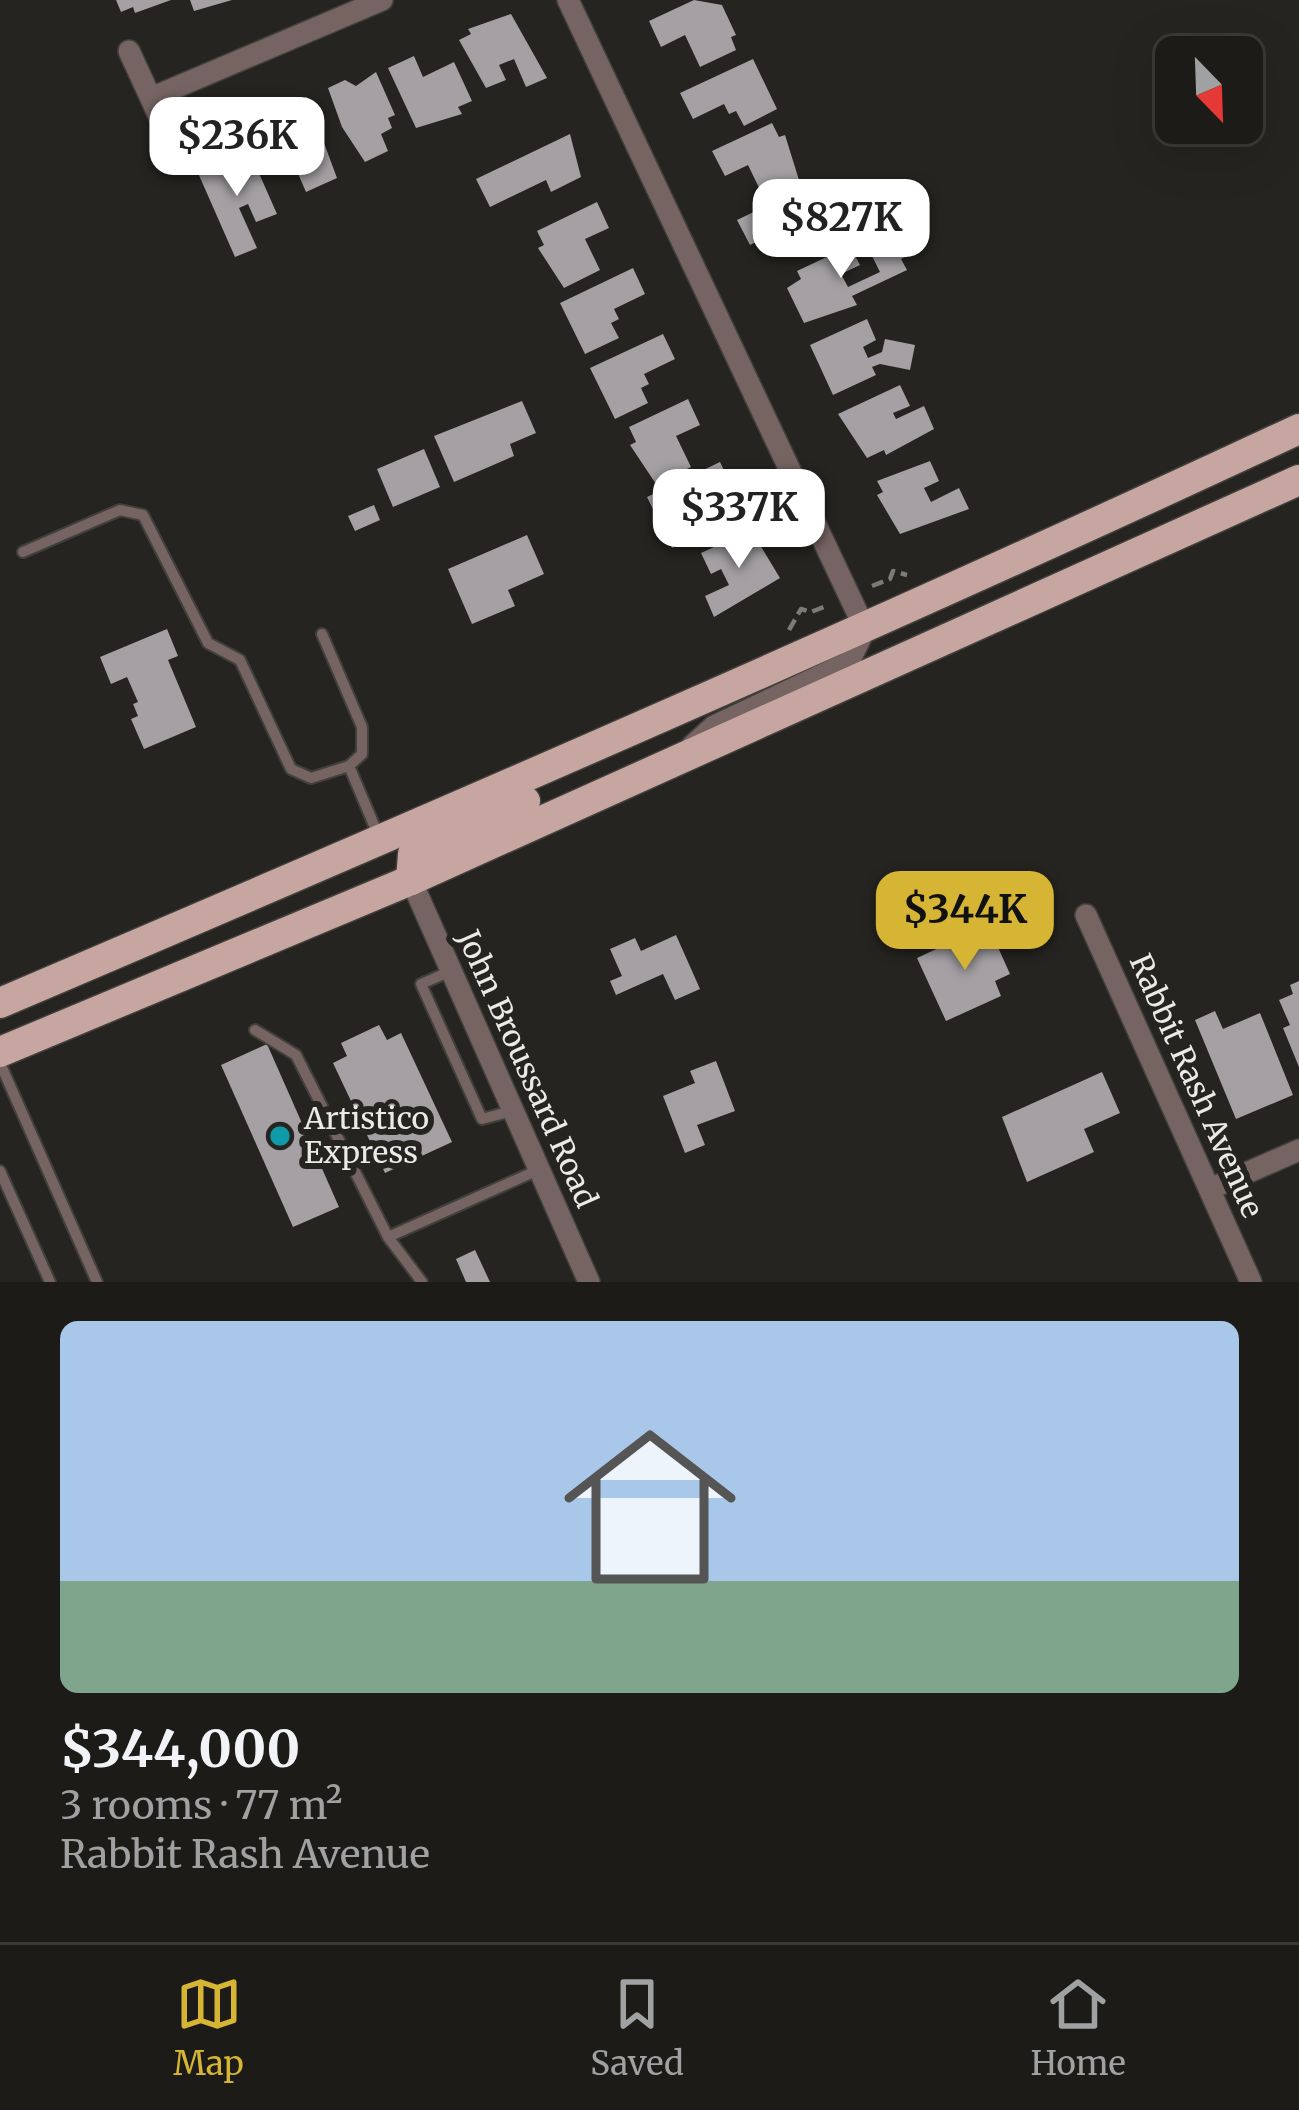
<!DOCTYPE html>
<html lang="en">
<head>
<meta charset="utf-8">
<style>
  :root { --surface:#1c1b18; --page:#292825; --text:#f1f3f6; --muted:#a0a1a2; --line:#3a3937; --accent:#d6b534 }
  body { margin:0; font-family:Merriweather,serif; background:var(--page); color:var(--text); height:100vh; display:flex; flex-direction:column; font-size:45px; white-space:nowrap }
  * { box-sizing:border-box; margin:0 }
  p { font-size:39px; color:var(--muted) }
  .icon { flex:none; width:66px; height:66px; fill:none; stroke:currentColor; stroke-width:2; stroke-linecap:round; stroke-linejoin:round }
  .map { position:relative; height:1282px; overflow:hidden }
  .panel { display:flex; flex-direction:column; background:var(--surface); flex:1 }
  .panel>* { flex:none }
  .needle { width:78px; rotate:157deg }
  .buttons { position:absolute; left:1155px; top:36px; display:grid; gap:24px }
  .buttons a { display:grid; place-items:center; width:108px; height:108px; border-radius:18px; background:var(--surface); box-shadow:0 12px 48px #0002,0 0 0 3px var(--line); font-size:60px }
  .price { position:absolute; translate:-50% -102px; padding:0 27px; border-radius:24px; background:#fff; color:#222; font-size:39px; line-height:78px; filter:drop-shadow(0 3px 6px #0008) }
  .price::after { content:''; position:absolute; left:50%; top:72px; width:36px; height:27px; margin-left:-18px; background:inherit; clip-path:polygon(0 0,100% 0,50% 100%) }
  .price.active { background:var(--accent); color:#111 }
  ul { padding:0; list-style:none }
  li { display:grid; align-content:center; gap:24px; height:636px; padding:0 60px }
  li+li { border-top:3px solid var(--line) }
  li span { display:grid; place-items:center; height:372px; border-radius:18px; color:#555 }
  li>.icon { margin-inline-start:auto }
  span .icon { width:216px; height:216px; fill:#fffc; stroke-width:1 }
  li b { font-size:51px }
  .tab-bar { display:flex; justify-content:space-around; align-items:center; height:168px; border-top:3px solid var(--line); background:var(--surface); font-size:33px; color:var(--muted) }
  .tab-bar a { display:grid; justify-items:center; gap:6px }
  .tab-bar .active { color:var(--accent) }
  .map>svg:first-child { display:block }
  .building { fill:#a4a0a4 }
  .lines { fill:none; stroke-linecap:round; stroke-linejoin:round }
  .service-casing { stroke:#41403c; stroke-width:14 }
  .minor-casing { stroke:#41403c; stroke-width:24 }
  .primary-casing { stroke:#41403c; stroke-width:33 }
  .path { stroke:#7c7b78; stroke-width:4.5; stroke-dasharray:12 6; stroke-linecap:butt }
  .service { stroke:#756462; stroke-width:10 }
  .minor { stroke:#756462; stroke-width:21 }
  .primary { stroke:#c7a5a1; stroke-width:30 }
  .culture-dot { fill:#0f9aa8; stroke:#252420; stroke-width:4.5 }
  .labels { text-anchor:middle; stroke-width:12; stroke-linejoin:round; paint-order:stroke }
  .street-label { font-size:30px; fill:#ebeae7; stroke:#252420 }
  .poi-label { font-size:30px; fill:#ebeae7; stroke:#252420; text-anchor:start }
</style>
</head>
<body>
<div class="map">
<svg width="1299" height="1282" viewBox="0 0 1299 1282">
  <rect width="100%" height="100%" fill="#252420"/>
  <g class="building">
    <path d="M116 0H171L135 13 133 7 121 12Z"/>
    <path d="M190 0H232L194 11Z"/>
    <path d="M694 0 722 5 736 35 731 37 736 50 700 67 685 35 661 47 649 21Z"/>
    <path d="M511 14 547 78 526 87 514 59 499 65 506 80 486 88 459 40 471 34 468 29Z"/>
    <path d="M414 56 423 77 454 62 472 101 458 107 462 114 416 128 388 68Z"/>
    <path d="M753 59 777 109 744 126 736 111 729 114 724 104 693 119 680 93Z"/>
    <path d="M376 72 395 115 388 118 392 128 381 134 388 151 365 162 342 127 328 88 345 80 356 86Z"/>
    <path d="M307 97 337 178 306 192 296 169 287 174 274 146 284 141 275 121 287 116 284 109 289 105Z"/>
    <path d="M772 123 779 137 785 135 799 180 763 196 748 165 725 176 712 151Z"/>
    <path d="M570 134 581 177 551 192 546 180 490 207 476 179Z"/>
    <path d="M250 153 277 214 256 222 248 204 239 208 257 248 235 257 198 173Z"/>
    <path d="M810 185 834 236 800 252 793 237 785 240 780 230 750 245 737 220Z"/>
    <path d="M597 202 609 228 585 239 600 270 564 288 538 248 544 245 537 231Z"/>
    <path d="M902 239 909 255 901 259 907 270 852 296 857 305 804 323 787 288 801 279 797 271 850 246 860 265 841 274 848 287 880 272 871 254Z"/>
    <path d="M633 268 645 294 614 309 619 319 611 323 619 338 585 354 560 303Z"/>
    <path d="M867 319 876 340 863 347 868 358 882 352 885 339 915 345 910 370 880 364 872 367 876 375 833 395 810 345Z"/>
    <path d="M663 334 675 359 644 374 649 384 641 388 648 403 615 419 590 368Z"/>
    <path d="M900 385 910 406 893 413 896 419 924 406 934 429 886 455 884 450 867 458 838 414Z"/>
    <path d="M688 399 700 425 676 436 691 467 656 484 630 445 636 442 629 427Z"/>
    <path d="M522 401 536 433 510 444 514 456 454 482 434 436Z"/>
    <path d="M424 449 440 487 393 507 377 469Z"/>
    <path d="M930 461 939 481 924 488 931 502 959 488 969 509 900 534 877 495 883 492 877 481Z"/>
    <path d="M720 462 732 487 701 502 706 513 698 516 705 531 672 548 647 497Z"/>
    <path d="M374 505 380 520 355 531 348 516Z"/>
    <path d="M751 530 780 578 714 617 705 596 729 585 721 569 711 574 701 553Z"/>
    <path d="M527 535 544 574 508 590 515 606 472 624 448 569Z"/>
    <path d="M167 629 178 656 168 660 196 727 144 749 131 719 138 716 133 704 138 702 127 677 111 684 100 657Z"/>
    <path d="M988 925 1010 974 995 981 1001 996 946 1021 917 958Z"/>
    <path d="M676 935 700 989 675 1000 663 974 616 995 610 981 622 976 610 949 635 938 641 951Z"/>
    <path d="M1299 981V1067L1283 1028 1290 1025 1279 1000 1293 994 1290 985Z"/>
    <path d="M1215 1011 1223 1029 1260 1013 1293 1095 1236 1119 1195 1020Z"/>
    <path d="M379 1025 387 1040 401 1033 452 1142 385 1173 333 1063 347 1056 341 1043Z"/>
    <path d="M267 1044 339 1207 293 1227 221 1065Z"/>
    <path d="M716 1061 735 1111 697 1125 705 1145 685 1153 663 1096 695 1083 690 1071Z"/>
    <path d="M1102 1072 1120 1113 1084 1129 1094 1152 1027 1182 1002 1117Z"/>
    <path d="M475 1250 490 1282H466L456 1259Z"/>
  </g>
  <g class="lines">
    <defs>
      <g id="service">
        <path d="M23 552 120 510 143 515 208 643 240 660 291 769 311 778 349 766 379 837"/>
        <path d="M322 634 362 727V754L349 766"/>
        <path d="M451 971 421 984 482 1119 512 1111"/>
        <path d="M255 1030 296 1055 388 1237 422 1282"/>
        <path d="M0 1063 97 1282"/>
        <path d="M0 1171 50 1282"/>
        <path d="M388 1237 538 1170"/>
      </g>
      <g id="minor">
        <path d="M568 0 865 629 849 662 714 726 692 746"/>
        <path d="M129 51 171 142"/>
        <path d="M151 98 382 0"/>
        <path d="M411 880 589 1282"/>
        <path d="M1086 915 1251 1282"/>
        <path d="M1210 1189 1299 1150"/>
      </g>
      <g id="primary">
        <path d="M411 880 413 854 525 801"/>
        <path d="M0 1003C436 817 870 629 1299 429"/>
        <path d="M0 1052 411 880 1299 480"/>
      </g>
    </defs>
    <use href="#service" class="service-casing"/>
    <use href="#minor" class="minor-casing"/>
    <use href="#primary" class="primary-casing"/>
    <g class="path">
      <path d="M872 586 890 579 893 571 907 575"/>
      <path d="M789 630 801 609 811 612 829 605"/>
    </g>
    <use href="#service" class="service"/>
    <use href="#minor" class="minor"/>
    <use href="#primary" class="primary"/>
  </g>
  <circle class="culture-dot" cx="280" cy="1136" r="12"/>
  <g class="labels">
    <g class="street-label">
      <text transform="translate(527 1069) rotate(66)" y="10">John Broussard Road</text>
      <text transform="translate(1196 1086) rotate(66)" y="10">Rabbit Rash Avenue</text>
    </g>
    <g class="poi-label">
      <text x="304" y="1129">Artistico<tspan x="304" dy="34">Express</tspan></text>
    </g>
  </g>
</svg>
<div class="buttons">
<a><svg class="needle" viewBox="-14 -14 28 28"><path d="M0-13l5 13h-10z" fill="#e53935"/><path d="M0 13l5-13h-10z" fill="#a0a1a2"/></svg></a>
</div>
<b class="price" style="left:237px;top:199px">$236K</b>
<b class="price" style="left:841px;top:281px">$827K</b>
<b class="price" style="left:739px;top:571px">$337K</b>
<b class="price active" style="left:965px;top:973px">$344K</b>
</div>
<section class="panel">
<ul>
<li><span style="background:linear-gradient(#a9c7e8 70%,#7fa58c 0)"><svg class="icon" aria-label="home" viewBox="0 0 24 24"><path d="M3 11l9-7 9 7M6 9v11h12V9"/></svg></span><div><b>$344,000</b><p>3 rooms · 77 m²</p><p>Rabbit Rash Avenue</p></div></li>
</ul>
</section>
<nav class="tab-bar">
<a class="active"><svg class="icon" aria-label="map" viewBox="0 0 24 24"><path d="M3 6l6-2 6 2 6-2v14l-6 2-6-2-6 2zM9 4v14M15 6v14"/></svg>Map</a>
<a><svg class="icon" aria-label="saved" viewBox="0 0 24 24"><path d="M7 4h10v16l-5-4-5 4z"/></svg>Saved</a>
<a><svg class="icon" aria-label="home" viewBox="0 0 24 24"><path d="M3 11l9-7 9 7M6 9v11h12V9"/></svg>Home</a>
</nav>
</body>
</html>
